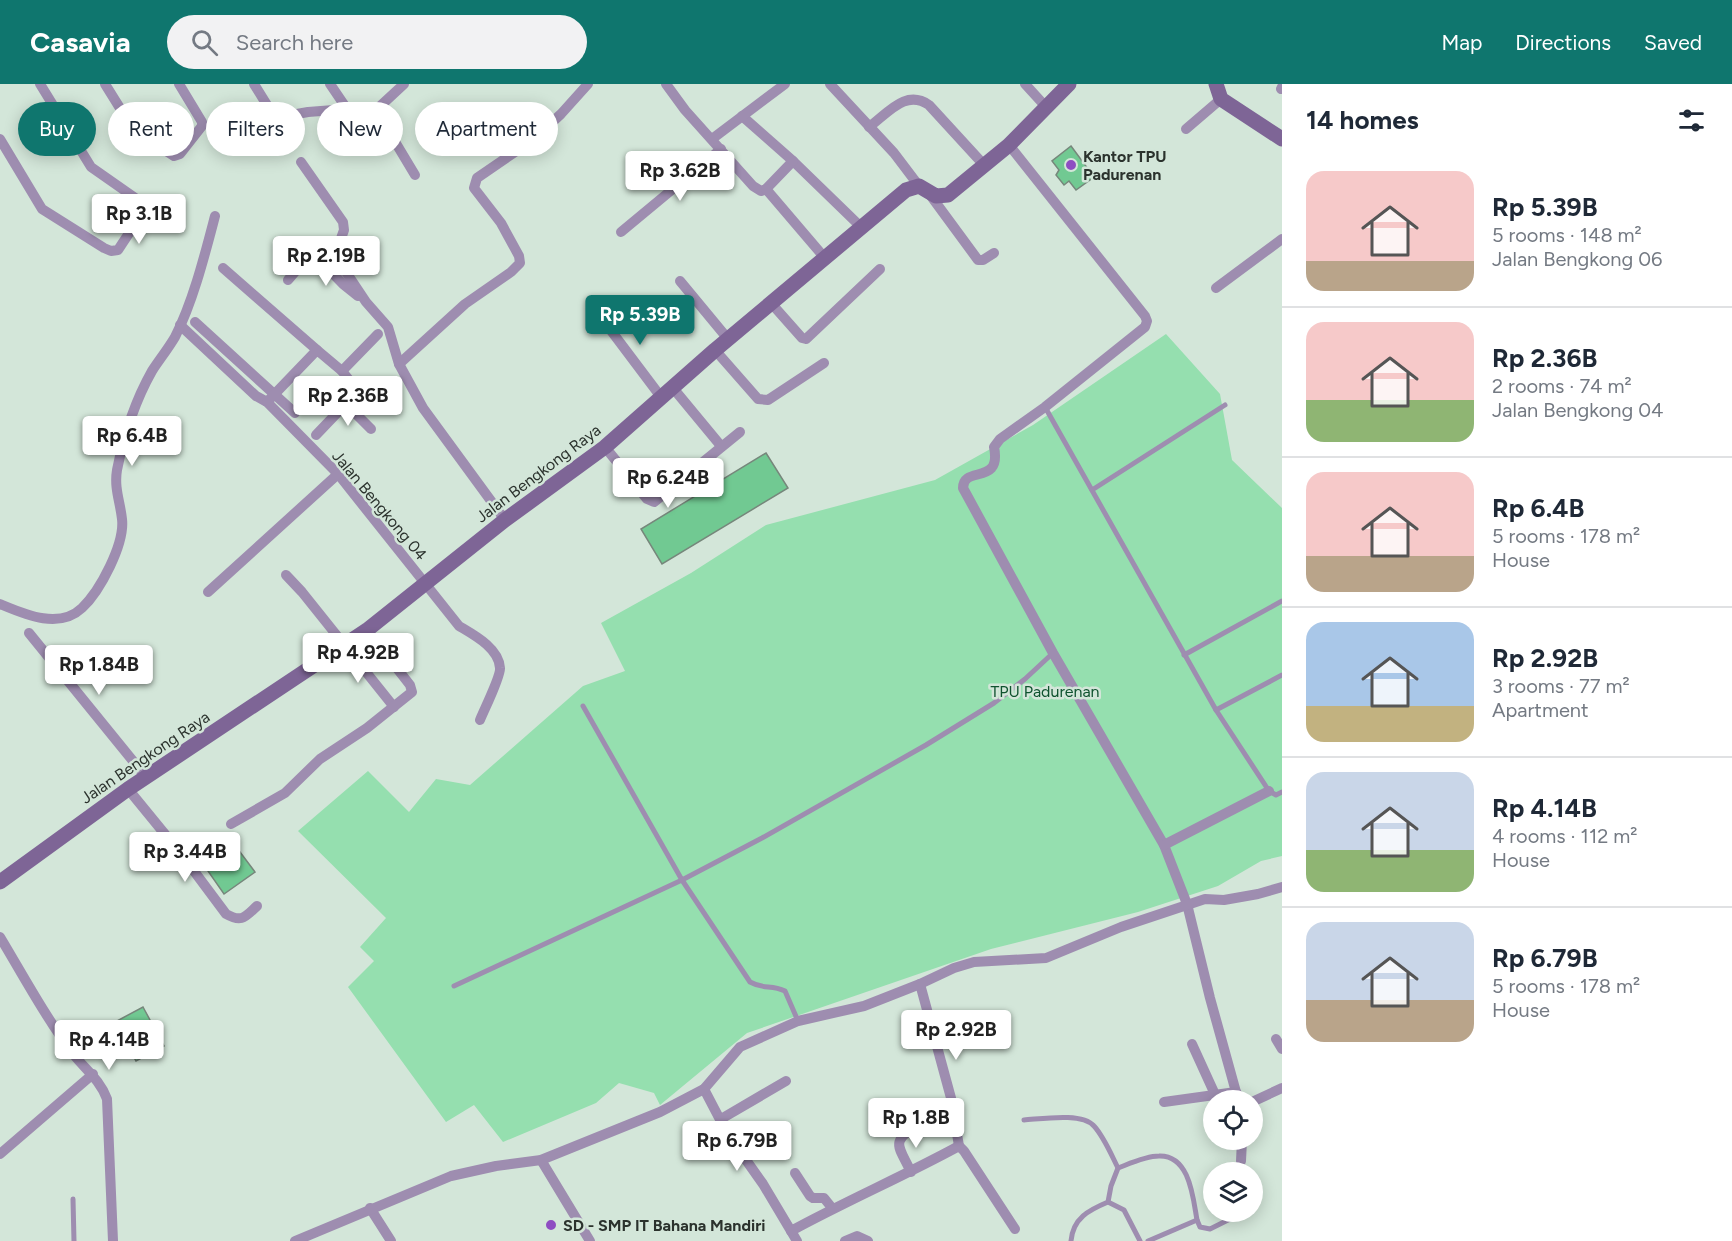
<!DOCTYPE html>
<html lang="en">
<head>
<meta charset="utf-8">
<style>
  :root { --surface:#fff; --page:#f2f2f3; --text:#1f2937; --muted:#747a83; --line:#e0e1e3; --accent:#0f766e }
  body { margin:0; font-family:Figtree,sans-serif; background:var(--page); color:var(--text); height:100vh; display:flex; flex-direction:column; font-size:22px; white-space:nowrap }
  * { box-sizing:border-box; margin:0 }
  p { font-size:20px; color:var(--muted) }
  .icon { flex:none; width:33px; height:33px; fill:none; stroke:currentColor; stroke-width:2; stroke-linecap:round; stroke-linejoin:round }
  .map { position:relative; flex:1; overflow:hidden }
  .details { display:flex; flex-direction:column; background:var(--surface); width:450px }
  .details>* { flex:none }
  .banner { position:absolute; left:18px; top:18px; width:570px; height:54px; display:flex; gap:12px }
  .buttons { position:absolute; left:1203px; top:1006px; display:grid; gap:12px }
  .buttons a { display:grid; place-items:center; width:60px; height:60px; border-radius:50%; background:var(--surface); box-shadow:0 3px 15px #0003; font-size:30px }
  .price { position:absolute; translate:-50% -51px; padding:0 14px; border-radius:6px; background:#fff; color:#222; font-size:20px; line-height:39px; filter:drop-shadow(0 2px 3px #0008) }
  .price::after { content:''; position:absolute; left:50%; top:36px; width:18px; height:14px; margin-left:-9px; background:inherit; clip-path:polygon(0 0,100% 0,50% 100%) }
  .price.active { background:var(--accent); color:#fff }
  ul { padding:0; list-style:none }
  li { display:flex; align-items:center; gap:18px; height:150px; padding:0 24px }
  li+li { border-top:2px solid var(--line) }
  li span { display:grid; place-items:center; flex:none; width:168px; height:120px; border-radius:18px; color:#555 }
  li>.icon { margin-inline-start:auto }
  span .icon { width:72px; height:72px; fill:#fffc; stroke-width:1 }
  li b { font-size:26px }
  h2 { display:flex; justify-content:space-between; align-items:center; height:72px; padding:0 24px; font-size:26px }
  .chip { padding:0 21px; border-radius:27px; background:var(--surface); box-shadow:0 3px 15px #0003; font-size:21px; line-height:54px }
  .chip.active { background:var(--accent); color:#fff }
  header { display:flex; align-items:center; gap:36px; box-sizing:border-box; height:84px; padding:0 30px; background:var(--accent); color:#fff }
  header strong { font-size:28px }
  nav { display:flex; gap:33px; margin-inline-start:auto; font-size:21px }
  .search { width:420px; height:54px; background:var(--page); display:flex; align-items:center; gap:15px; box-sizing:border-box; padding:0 21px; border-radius:33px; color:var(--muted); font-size:22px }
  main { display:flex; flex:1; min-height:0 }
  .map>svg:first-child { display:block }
  .green { fill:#95dfaf }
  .building { fill:#71c992; stroke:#76877b; stroke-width:1.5 }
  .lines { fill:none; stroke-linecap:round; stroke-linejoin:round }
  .lane { stroke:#9e8db0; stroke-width:5 }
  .street { stroke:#9e8db0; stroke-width:10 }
  .secondary { stroke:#7e6596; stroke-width:15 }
  .poi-dot { fill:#8e4dc2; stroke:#d3e6d9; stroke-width:2 }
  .labels { text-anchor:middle; stroke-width:5; stroke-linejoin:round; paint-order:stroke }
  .poi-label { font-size:16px; font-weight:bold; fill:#2b322d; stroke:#d3e6d9; text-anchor:start }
  .street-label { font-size:16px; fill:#2b322d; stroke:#d3e6d9 }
  .park-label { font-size:16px; fill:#0f532f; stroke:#d3e6d9 }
</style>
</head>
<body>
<header>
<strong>Casavia</strong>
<div class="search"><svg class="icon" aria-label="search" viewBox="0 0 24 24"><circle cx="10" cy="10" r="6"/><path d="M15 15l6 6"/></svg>Search here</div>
<nav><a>Map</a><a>Directions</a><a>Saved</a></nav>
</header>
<main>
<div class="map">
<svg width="1282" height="1157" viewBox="0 0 1282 1157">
  <rect width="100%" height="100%" fill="#d3e6d9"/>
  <path class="green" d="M1166 250 1220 310 1232 376 1282 424V772L1261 777 1218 802 1138 828 991 865 747 949 660 1021 654 1009 619 999 596 1019 503 1058 474 1021 446 1038 348 903 374 877 360 863 386 834 298 747 368 687 409 728 436 695 470 701 583 602 625 587 601 539 691 489 766 441 935 396 1033 341Z"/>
  <g class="building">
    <path d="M1071 62 1094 93 1076 106 1069 97 1064 101 1056 91 1059 86 1052 77Z"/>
    <path d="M766 369 788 404 662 480 641 445Z"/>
    <path d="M231 756 255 788 224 810 201 777Z"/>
    <path d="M143 923 164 962 136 977 115 938Z"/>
  </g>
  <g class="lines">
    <g class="lane">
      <path d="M1045 323 1216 626 1269 707 1276 711 1282 708"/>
      <path d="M1092 406 1225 321"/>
      <path d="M1184 571 1282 517"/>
      <path d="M583 622 682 796 750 898C764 906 771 900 785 907L798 937"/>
      <path d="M1216 626 1282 591"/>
      <path d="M454 902 682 796 762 754 926 661 994 619 1025 595 1053 569"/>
      <path d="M1024 1036C1041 1035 1082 1028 1094 1042 1104 1053 1111 1070 1118 1084"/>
      <path d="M73 1115 74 1157"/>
      <path d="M1108 1118 1124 1126 1140 1157"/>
      <path d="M1071 1157C1073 1134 1089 1126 1108 1118L1111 1102 1118 1084C1131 1079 1146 1072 1159 1072 1190 1071 1193 1114 1197 1136"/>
      <path d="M1148 1157 1197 1136 1200 1143 1210 1145 1234 1133"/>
    </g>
    <g class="street">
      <path d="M105 0 133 45 174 72 180 70 202 42V38L179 0"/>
      <path d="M254 0 275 34 308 28 347 25"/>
      <path d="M330 0 347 25 376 26 404 0"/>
      <path d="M666 0 685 26 753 102 761 107 766 105 793 77 860 142"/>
      <path d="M830 0 894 69 919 102"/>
      <path d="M1025 0 1046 23"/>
      <path d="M1281 5 1282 3"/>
      <path d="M376 26 415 91"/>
      <path d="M742 32 793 77"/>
      <path d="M869 43C889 28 906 5 929 21L984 81"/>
      <path d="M1186 45 1221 15"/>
      <path d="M0 55 42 125 104 164 111 167 118 166 141 131 143 126 141 118 91 83 40 0"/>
      <path d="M712 55 785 0"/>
      <path d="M1009 61 1145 232 1147 237 1145 243 1045 323 1000 355 994 363C1002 402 963 381 963 404L1053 569 1164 761 1187 820 1210 914 1236 1008 1241 1017"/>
      <path d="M301 78 343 138 344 146 337 166 338 176 366 218 388 243 399 280 423 324 505 436"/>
      <path d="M766 105 824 173"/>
      <path d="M928 108 978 176H983L994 169"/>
      <path d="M621 148 721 65"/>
      <path d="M223 184 317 266"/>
      <path d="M288 196 312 168 343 200 358 212"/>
      <path d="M680 197 728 255"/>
      <path d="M1216 204 1282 155"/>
      <path d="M771 219 802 254 806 255 880 185"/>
      <path d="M597 228 661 313"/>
      <path d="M195 238 295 329"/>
      <path d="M180 241 256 312 267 318 338 390 459 542C474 551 499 564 500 584 501 592 484 626 480 636"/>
      <path d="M715 266 758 315 768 316 824 279"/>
      <path d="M399 280 465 220 511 188 520 179 519 172 501 139 474 104 477 94 534 55 561 30 588 0"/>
      <path d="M342 287 378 250"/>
      <path d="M673 304 721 362"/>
      <path d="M267 318 317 266 342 287 358 307 316 351"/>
      <path d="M346 320 371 345"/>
      <path d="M605 363 647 415 654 418 740 348"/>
      <path d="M286 491 302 508 394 623"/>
      <path d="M208 508 338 390"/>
      <path d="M0 520C24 530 59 546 82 524 100 507 125 460 122 435 120 417 114 404 117 386 124 351 135 317 152 287 159 276 168 265 175 253 193 218 205 170 215 132"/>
      <path d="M29 549 146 693"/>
      <path d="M128 705 182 771 226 830C242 839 245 833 257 822"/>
      <path d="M231 740 285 709 320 675 367 644 412 608 410 601 367 546"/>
      <path d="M1164 761 1269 707"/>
      <path d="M0 853C24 893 46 934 74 971 86 986 100 996 107 1015L113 1157"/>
      <path d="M920 900 951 1014 959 1062"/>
      <path d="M1276 955 1282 965"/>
      <path d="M1192 960 1218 1017"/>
      <path d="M704 1005 727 1049 763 1100 797 1157"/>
      <path d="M1164 1018 1236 1008"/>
      <path d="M1252 1018 1282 1004"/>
      <path d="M721 1035 786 997"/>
      <path d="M0 1070 93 990"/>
      <path d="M541 1076 590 1157"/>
      <path d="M1241 1077 1242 1056"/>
      <path d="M911 1088C899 1062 889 1058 918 1041"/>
      <path d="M795 1089 810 1112 813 1114H824L832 1124"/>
      <path d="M370 1124 391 1157"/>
      <path d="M791 1147C846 1117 904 1092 959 1062L964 1067 1015 1145"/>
      <path d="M295 1157 451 1092 496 1082 541 1076 660 1028 704 1005 740 963 798 937 864 922 920 900 954 884 974 878 1046 874 1121 843 1205 815 1224 816 1258 810 1282 803"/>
      <path d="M845 1157 857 1152 868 1157"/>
    </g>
    <g class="secondary">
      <path d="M1216 0 1221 15 1282 55"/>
      <path d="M0 798 128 705 367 546 505 436 605 363 715 266 906 106 919 102 936 112 948 111 1009 61 1069 0"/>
    </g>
  </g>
  <g class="poi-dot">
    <circle cx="1071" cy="81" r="6"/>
    <circle cx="551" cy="1141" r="6"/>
  </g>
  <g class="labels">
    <g class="poi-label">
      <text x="1083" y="78">Kantor TPU<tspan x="1083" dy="18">Padurenan</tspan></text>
      <text x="563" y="1147">SD - SMP IT Bahana Mandiri</text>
    </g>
    <g class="street-label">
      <text transform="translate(538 389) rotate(-37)" y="6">Jalan Bengkong Raya</text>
      <text transform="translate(380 421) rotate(50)" y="6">Jalan Bengkong 04</text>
      <text transform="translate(145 673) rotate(-34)" y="6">Jalan Bengkong Raya</text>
    </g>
    <g class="park-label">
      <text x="1045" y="613">TPU Padurenan</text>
    </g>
  </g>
</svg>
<div class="buttons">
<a><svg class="icon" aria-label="locate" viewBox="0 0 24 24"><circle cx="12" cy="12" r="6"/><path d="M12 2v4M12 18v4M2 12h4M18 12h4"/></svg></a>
<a><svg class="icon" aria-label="layers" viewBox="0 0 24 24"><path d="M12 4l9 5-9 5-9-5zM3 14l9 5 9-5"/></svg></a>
</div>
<b class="price" style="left:680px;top:118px">Rp 3.62B</b>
<b class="price" style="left:139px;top:161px">Rp 3.1B</b>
<b class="price" style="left:326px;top:203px">Rp 2.19B</b>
<b class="price active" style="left:640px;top:262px">Rp 5.39B</b>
<b class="price" style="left:348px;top:343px">Rp 2.36B</b>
<b class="price" style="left:132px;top:383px">Rp 6.4B</b>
<b class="price" style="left:668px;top:425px">Rp 6.24B</b>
<b class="price" style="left:358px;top:600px">Rp 4.92B</b>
<b class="price" style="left:99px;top:612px">Rp 1.84B</b>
<b class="price" style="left:185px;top:799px">Rp 3.44B</b>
<b class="price" style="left:956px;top:977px">Rp 2.92B</b>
<b class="price" style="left:109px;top:987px">Rp 4.14B</b>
<b class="price" style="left:916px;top:1065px">Rp 1.8B</b>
<b class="price" style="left:737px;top:1088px">Rp 6.79B</b>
<div class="banner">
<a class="chip active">Buy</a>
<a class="chip">Rent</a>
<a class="chip">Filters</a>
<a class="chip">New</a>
<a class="chip">Apartment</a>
</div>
</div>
<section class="details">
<h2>14 homes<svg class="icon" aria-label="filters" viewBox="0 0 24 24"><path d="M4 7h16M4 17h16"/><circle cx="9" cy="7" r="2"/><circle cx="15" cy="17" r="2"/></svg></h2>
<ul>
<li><span style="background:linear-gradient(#f6c9c9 75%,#b9a48a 0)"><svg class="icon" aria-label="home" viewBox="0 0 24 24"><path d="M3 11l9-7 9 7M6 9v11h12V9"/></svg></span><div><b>Rp 5.39B</b><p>5 rooms · 148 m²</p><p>Jalan Bengkong 06</p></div></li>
<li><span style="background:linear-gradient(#f6c9c9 65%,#8fb573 0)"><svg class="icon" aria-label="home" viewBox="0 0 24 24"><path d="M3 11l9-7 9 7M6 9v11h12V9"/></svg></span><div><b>Rp 2.36B</b><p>2 rooms · 74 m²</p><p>Jalan Bengkong 04</p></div></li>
<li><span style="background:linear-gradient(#f6c9c9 70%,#b9a48a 0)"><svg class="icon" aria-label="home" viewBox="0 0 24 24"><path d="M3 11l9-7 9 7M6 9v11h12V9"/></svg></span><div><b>Rp 6.4B</b><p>5 rooms · 178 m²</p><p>House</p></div></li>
<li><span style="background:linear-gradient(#a9c7e8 70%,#c2b280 0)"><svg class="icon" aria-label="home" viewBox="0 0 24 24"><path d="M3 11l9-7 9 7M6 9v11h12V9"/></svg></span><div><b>Rp 2.92B</b><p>3 rooms · 77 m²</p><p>Apartment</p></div></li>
<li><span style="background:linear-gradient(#c9d6e8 65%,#8fb573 0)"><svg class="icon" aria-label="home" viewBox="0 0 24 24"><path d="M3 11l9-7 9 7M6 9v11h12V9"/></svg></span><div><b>Rp 4.14B</b><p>4 rooms · 112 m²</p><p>House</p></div></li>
<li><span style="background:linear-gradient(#c9d6e8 65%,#b9a48a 0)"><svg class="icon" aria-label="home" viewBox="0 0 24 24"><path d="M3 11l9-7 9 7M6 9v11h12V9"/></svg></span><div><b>Rp 6.79B</b><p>5 rooms · 178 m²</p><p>House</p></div></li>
</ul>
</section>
</main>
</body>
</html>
